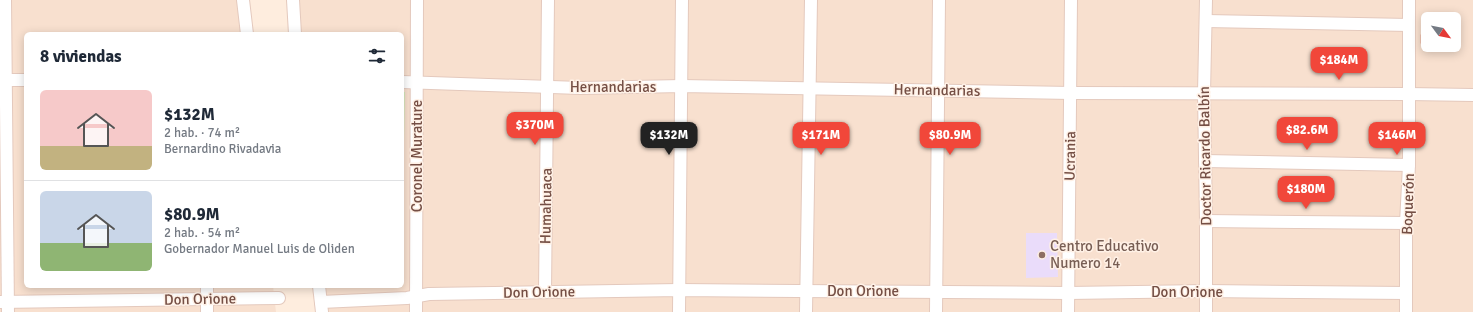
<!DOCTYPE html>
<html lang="es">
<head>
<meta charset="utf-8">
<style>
  :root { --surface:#fff; --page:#f6f6f7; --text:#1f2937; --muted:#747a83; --line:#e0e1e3; --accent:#f1473a }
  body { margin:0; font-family:Signika,sans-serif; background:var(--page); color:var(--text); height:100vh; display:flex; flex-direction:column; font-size:15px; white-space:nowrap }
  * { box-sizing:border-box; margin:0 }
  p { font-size:13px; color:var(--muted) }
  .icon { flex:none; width:22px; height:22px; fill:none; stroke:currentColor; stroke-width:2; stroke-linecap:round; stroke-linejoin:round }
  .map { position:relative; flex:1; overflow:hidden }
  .sheet { position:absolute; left:24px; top:32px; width:380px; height:256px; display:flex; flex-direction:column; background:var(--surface); border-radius:6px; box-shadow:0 2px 10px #0003 }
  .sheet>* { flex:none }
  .needle { width:26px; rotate:122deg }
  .buttons { position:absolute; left:1421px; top:12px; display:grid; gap:8px }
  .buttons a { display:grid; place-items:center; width:40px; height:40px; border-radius:6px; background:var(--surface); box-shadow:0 2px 10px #0003; font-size:20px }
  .price { position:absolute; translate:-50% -34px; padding:0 9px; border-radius:8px; background:var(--accent); color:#fff; font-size:13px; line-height:26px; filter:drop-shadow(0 1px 2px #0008) }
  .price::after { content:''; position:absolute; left:50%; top:24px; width:12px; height:9px; margin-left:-6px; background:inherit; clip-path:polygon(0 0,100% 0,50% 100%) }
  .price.selected { background:#222; color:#fff }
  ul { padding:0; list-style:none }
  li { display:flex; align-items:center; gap:12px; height:100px; padding:0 16px }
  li+li { border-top:1px solid var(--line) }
  li span { display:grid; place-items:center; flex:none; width:112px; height:80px; border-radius:6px; color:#555 }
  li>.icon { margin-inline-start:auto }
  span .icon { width:48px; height:48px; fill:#fffc; stroke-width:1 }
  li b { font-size:17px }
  h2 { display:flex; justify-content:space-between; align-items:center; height:48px; padding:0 16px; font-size:17px }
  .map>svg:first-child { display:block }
  .residential { fill:#f8e0cf; fill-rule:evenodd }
  .education { fill:#eadcfa }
  .green { fill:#d7ecbd }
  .building { fill:#f5c4b4; stroke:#e9a794 }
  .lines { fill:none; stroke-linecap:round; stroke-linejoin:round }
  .minor-casing { stroke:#e4c9bd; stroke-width:14 }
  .minor { stroke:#fff; stroke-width:12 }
  .education-dot { fill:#8d6e63; stroke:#fff1e6; stroke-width:1.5 }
  .labels { text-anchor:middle; stroke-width:3; stroke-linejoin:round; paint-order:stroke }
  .street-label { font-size:15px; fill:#754f45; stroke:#fff1e6 }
  .education-label { font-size:15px; fill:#785e54; stroke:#fff1e6; text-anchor:start }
</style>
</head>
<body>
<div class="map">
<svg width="1473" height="312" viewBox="0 0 1473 312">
  <rect width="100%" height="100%" fill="#feedde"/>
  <g class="residential">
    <path d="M0 0H245L248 34H26V286H273L276 312H0Z"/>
    <path d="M297 0H1473V312H325L322 286H402V34H300ZM1428 19H1454V45H1428Z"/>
  </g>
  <path class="education" d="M1026 233H1057L1058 277 1026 278Z"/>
  <path class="green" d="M402 92H405L403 193H402Z"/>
  <rect class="building" x="1421" y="35" width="7" height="8"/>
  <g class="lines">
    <defs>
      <g id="minor">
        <path d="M5 0 8 312"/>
        <path d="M243 0 247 34"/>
        <path d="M293 0 295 34"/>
        <path d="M1206 0 1204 93 1206 221V312"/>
        <path d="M1206 21 1409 25"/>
        <path d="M0 80H26"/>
        <path d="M402 82 580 88 682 86 1071 93 1408 94 1473 95"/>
        <path d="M1205 161 1409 165"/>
        <path d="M1206 221 1406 223"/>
        <path d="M207 286V312"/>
        <path d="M319 286 322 312"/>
        <path d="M545 292 548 0"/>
        <path d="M0 302 279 298"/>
        <path d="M321 302 407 298 429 294 679 290 1068 293 1206 291 1406 293"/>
        <path d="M416 312 417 0"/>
        <path d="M679 312 682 0"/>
        <path d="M806 312 811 0"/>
        <path d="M936 312 939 0"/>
        <path d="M1068 312 1071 0"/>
        <path d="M1406 312V223L1409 165V0"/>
      </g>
    </defs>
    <use href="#minor" class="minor-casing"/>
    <use href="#minor" class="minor"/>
  </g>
  <circle class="education-dot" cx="1042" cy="255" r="4"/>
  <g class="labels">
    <g class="street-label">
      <text x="613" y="92">Hernandarias</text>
      <text transform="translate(937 90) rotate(1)" y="5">Hernandarias</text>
      <text transform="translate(417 156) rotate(-90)" y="5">Coronel Murature</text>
      <text transform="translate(1070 156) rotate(-89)" y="5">Ucrania</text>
      <text transform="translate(1205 156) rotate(-91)" y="5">Doctor Ricardo Balbín</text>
      <text transform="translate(1408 204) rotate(-88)" y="5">Boquerón</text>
      <text transform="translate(546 206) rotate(-89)" y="5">Humahuaca</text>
      <text x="863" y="296">Don Orione</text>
      <text transform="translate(539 292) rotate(-1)" y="5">Don Orione</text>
      <text x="1187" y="297">Don Orione</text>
      <text transform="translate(200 299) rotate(-1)" y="5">Don Orione</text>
    </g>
    <g class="education-label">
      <text x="1050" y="251">Centro Educativo<tspan x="1050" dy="17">Numero 14</tspan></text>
    </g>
  </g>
</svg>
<div class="buttons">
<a><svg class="needle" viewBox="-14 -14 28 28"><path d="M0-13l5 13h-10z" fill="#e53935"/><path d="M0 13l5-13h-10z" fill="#747a83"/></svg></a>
</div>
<b class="price" style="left:1339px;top:81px">$184M</b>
<b class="price" style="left:535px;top:146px">$370M</b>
<b class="price" style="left:1307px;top:151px">$82.6M</b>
<b class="price selected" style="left:669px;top:156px">$132M</b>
<b class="price" style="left:821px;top:156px">$171M</b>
<b class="price" style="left:950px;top:156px">$80.9M</b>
<b class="price" style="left:1397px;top:156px">$146M</b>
<b class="price" style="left:1306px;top:210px">$180M</b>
<section class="sheet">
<h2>8 viviendas<svg class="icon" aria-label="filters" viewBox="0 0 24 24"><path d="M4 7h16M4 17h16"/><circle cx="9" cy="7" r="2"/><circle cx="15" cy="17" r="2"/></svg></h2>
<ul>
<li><span style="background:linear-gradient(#f6c9c9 70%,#c2b280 0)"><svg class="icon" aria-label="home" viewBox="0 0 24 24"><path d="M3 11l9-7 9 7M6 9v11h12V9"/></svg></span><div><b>$132M</b><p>2 hab. · 74 m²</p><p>Bernardino Rivadavia</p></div></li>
<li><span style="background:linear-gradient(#c9d6e8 65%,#8fb573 0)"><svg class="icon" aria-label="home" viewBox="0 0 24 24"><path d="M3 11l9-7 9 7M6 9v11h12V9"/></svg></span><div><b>$80.9M</b><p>2 hab. · 54 m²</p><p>Gobernador Manuel Luis de Oliden</p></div></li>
</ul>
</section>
</div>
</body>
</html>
